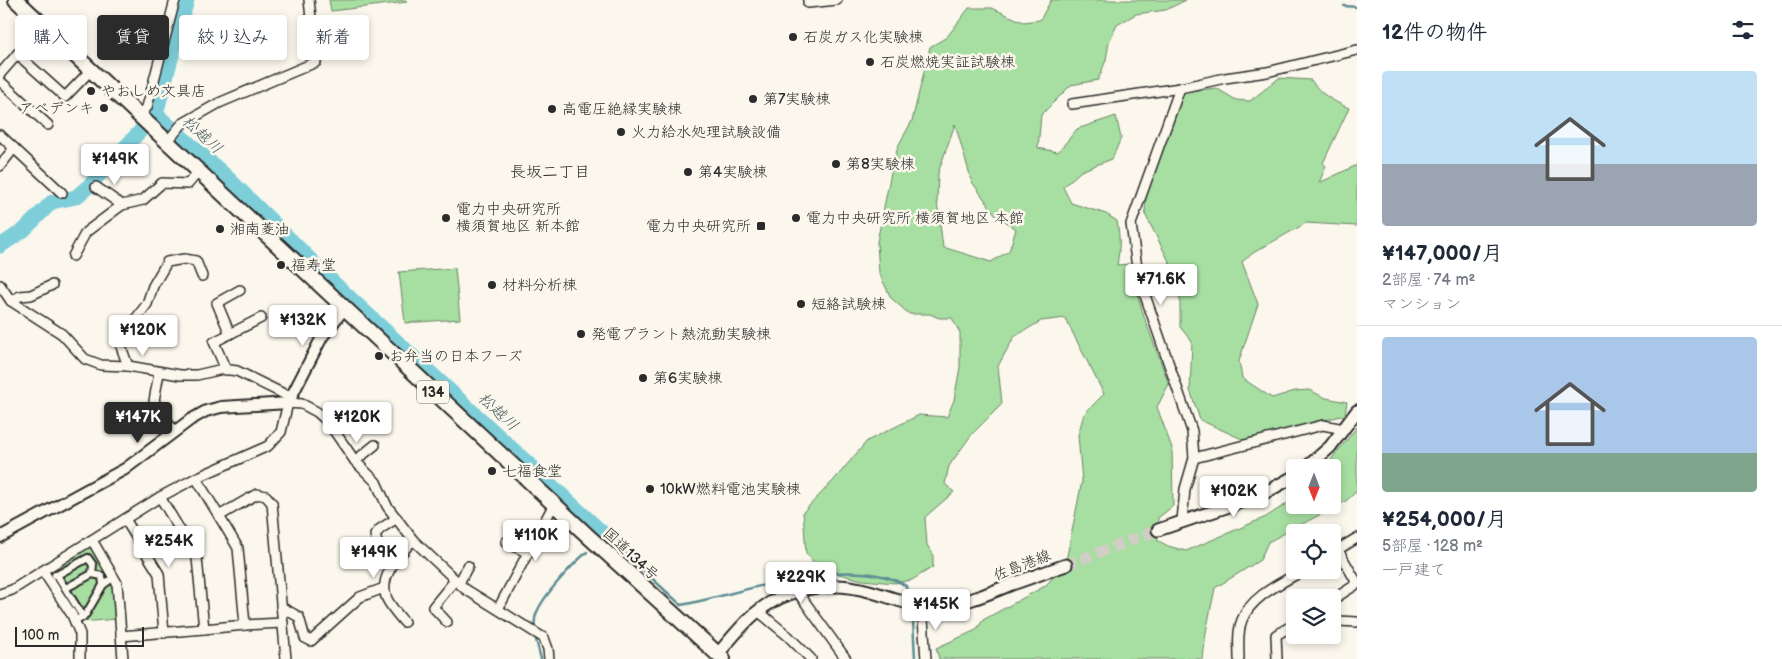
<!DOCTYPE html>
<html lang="ja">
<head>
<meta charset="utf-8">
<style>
  :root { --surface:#fff; --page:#f6f6f7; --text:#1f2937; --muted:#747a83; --line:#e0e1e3; --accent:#2b2b2b }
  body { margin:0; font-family:"Balsamiq Sans","Klee One",sans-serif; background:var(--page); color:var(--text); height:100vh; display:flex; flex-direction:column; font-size:19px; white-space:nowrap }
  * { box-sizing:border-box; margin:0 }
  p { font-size:16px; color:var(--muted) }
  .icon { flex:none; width:28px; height:28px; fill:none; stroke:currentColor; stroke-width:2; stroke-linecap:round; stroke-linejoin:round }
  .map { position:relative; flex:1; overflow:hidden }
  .details { display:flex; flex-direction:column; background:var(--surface); width:425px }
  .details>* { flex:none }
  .top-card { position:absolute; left:15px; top:15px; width:475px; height:45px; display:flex; gap:10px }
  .needle { width:32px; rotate:180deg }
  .tools { position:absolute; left:1286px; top:459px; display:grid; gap:10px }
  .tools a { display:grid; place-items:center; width:55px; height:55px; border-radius:5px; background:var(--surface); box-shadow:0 2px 8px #0003; font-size:25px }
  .scale { position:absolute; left:15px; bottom:12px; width:129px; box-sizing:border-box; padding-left:5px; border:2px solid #2b2b2b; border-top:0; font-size:14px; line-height:18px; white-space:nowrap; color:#2b2b2b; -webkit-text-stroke:4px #fbf7ec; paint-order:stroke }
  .price { position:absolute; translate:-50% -42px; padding:0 11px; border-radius:5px; background:#fff; color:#222; font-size:16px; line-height:32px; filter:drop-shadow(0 1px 2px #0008) }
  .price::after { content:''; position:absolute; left:50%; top:30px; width:15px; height:11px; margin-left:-8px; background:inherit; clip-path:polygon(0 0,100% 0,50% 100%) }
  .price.active { background:var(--accent); color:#fff }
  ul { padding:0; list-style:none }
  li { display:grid; align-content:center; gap:10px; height:265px; padding:0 25px }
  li+li { border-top:1px solid var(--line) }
  li span { display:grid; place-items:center; height:155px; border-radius:5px; color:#555 }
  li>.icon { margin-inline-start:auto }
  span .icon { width:90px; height:90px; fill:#fffc; stroke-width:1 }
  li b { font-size:21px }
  h2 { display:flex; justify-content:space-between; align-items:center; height:60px; padding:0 25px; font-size:21px }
  .chip { padding:0 18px; border-radius:5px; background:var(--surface); box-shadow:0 2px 8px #0003; font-size:18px; line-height:45px }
  .chip.active { background:var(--accent); color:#fff }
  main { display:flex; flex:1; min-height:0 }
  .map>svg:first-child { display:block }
  .green { fill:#a7dea1; stroke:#698466; fill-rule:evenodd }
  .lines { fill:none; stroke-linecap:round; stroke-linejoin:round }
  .stream { stroke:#5d8d94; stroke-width:2.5 }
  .river { stroke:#7eceda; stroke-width:15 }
  .secondary-tunnel { stroke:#d1cec5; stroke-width:11; stroke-dasharray:11 5.5; stroke-linecap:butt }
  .pedestrian-casing { stroke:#2b2b2b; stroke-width:10 }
  .minor-casing { stroke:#2b2b2b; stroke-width:12 }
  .tertiary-casing { stroke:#2b2b2b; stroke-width:14 }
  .secondary-casing { stroke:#2b2b2b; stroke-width:15 }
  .trunk-casing { stroke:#2b2b2b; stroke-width:18 }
  .pedestrian { stroke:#fbf7ec; stroke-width:6 }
  .minor { stroke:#fbf7ec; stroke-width:9 }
  .tertiary { stroke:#fbf7ec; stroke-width:10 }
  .secondary { stroke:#fbf7ec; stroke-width:11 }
  .trunk { stroke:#fbf7ec; stroke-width:14 }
  .poi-dot { fill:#2b2b2b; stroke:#fbf7ec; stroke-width:2 }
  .labels { text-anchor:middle; stroke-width:5; stroke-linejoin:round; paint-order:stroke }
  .shield { fill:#fbf7ec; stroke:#696865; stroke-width:1 }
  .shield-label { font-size:14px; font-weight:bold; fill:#2b2b2b }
  .poi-label { font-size:15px; fill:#2b2b2b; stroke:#fbf7ec; text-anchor:start }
  .street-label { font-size:15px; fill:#2b2b2b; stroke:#fbf7ec }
  .water-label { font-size:16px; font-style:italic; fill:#445c60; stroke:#fbf7ec }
  .neighbourhood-label { font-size:16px; fill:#2b2b2b; stroke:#fbf7ec }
</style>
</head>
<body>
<main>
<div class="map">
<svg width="1357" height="659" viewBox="0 0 1357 659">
  <rect width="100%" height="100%" fill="#fbf7ec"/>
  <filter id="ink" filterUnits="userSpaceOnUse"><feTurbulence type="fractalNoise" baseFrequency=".02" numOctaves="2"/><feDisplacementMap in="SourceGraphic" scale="10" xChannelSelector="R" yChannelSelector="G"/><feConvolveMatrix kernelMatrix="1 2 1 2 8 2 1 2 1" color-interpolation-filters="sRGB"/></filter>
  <g filter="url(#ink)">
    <g class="green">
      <path d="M329 0H406L407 2 331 11Z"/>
      <path d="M1051 0H1186L1166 10 1136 14 1117 25 1109 42 1106 60 1098 80 1071 85 1041 115 1038 148 1058 152 1077 129 1116 116 1121 138 1112 159 1081 171 1063 187 1071 203 1106 214 1117 221C1120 237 1120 249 1117 265L1129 264 1144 317 1169 384 1157 407 1172 448 1173 506 1158 518 1157 540 1168 546 1186 551 1266 517 1295 498V505H1332V468L1325 467 1357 427V491L1346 501 1268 542 1260 560 1215 588 1206 632 1203 659H939L936 648 976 630 983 620 1045 586 1063 567 1067 556 1082 481 1078 435 1084 414 1104 394 1065 318 1041 321 1014 337 998 366 1002 404 972 434 949 466 945 484 954 492 925 517 927 545 933 554V567L912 580 895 583 862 580 819 569 806 553 803 512 834 480 867 441 919 415 947 417 954 400 960 367V333L952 318H939L930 314H909L891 298 879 273 877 242 891 172 898 146 912 121 930 47 947 37 969 8H992L1023 22 1040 20ZM955 124 972 182 995 214 1016 229 1009 251 991 262 943 247 937 201 938 173Z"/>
      <path d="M1279 78 1311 80C1321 95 1333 101 1349 108L1323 163 1326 166 1319 183 1357 165V226L1306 223 1253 253 1242 262 1258 304 1239 361 1242 378 1272 398 1295 391 1309 390 1326 398 1347 402 1345 415 1244 440 1200 420 1190 390 1192 342 1180 327V283L1145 214 1146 193 1183 92 1216 88 1236 100 1250 101Z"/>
      <path d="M455 268 460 319 405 323 399 272Z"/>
      <path d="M90 546 113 585 117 619 82 622 49 571Z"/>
    </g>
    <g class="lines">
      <g class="stream">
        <path d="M1344 6 1357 7"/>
        <path d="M604 539 607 537 681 605C741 594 852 551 906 586L908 598"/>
        <path d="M910 606 913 620 915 659"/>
        <path d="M535 631C535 627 534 623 535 619 537 601 573 564 587 552"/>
        <path d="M535 636 541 659"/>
      </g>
      <g class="river">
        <path d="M187 0 156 114 225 175 335 284 607 537"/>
        <path d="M0 246 24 230 52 202 76 197 90 185 156 114"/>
      </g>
      <path class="secondary-tunnel" d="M1066 565 1158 530"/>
      <defs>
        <g id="pedestrian">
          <path d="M92 574 102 576 103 585"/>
          <path d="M55 575H57L83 617"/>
          <path d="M57 575 88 558 93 565 92 574 66 588"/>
          <path d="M75 621 86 614 103 585 114 577"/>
        </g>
        <g id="minor">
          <path d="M808 0V3L837 0"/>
          <path d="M17 54 65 97 90 71"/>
          <path d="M0 74 43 25"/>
          <path d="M0 81 48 125"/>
          <path d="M1180 88 1131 224 1138 275 1192 431 1194 458 1185 489 1182 521"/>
          <path d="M1072 104 1180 88 1225 78 1267 72 1357 50"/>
          <path d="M140 117 147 107 175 0"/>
          <path d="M0 135 62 193"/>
          <path d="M167 142 182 124 219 103 316 62 309 0"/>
          <path d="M0 166 14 148"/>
          <path d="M96 187 122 205"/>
          <path d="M73 256 86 232 122 205 143 200 162 183 188 184 198 172"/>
          <path d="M0 285 11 301 62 334 85 359 101 365 128 366 180 375H197L223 369 237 371 292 398"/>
          <path d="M11 301 20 296 31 295 52 285"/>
          <path d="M230 334 217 303 240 290"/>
          <path d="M128 366 119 341 147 304 153 286 167 262 184 259 196 261 202 276"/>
          <path d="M226 370 214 342 261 318"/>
          <path d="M159 373 154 401 174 432"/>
          <path d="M1194 458 1323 425 1344 429"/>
          <path d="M355 461 375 445"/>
          <path d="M196 478 219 516 257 494 266 496 272 503 286 659"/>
          <path d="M160 497 197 558 204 629 245 625"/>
          <path d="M219 516 238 548 245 625 283 623"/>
          <path d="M125 519 159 574 164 633"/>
          <path d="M92 540 117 583 123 659"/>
          <path d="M506 542 528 553"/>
          <path d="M1338 550 1357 583"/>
          <path d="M1332 553 1357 538"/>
          <path d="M380 554 375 535 380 529 397 518"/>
          <path d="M43 571 72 615 80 634V659"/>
          <path d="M459 583 468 566"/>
          <path d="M797 591 846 659"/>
          <path d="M0 594 12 590 160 497 196 478 268 446 281 432 288 403 302 404 317 412 328 422 355 461 376 482 387 506 413 540 465 589 544 638 548 649 549 659"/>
          <path d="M1332 600 1357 584"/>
          <path d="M922 606 926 659"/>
          <path d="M281 607 299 617 305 638 311 641 360 597 384 588"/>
          <path d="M498 609 554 504"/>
          <path d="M758 611 788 636 811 659"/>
          <path d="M1332 612 1338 621 1357 622"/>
          <path d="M404 622C398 615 391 607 387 599 377 577 400 555 413 540"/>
          <path d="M447 622 433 607 455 580"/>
          <path d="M121 636 204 629"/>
          <path d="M1239 659C1239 647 1237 632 1242 620 1252 595 1282 583 1304 570"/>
          <path d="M1277 659 1276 635 1295 624"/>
        </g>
        <path id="tertiary" d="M0 537 125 469 190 420 206 411 221 407 288 403 322 337 344 309"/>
        <g id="secondary">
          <path d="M1306 468 1330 447 1357 411"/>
          <path d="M1158 530 1259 496 1295 476"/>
          <path d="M718 654C730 640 742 624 757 612 788 587 831 580 869 591 891 597 912 607 935 606 963 605 987 594 1012 584 1030 578 1048 571 1066 565"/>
        </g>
        <path id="trunk" d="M16 0 588 536 723 659"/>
      </defs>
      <use href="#pedestrian" class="pedestrian-casing"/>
      <use href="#minor" class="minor-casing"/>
      <use href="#tertiary" class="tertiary-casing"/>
      <use href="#secondary" class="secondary-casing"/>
      <use href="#trunk" class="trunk-casing"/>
      <use href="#pedestrian" class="pedestrian"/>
      <use href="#minor" class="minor"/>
      <use href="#tertiary" class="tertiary"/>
      <use href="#secondary" class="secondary"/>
      <use href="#trunk" class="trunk"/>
    </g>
  </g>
  <g class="poi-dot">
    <circle cx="793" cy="37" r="5"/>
    <circle cx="870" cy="62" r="5"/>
    <circle cx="91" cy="91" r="5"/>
    <circle cx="753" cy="99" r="5"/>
    <circle cx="104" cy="108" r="5"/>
    <circle cx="552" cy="109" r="5"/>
    <circle cx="621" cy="132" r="5"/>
    <circle cx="836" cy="164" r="5"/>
    <circle cx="688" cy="172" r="5"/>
    <circle cx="446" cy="218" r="5"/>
    <circle cx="796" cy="218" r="5"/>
    <rect x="756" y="221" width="10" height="10" rx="2.5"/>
    <circle cx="220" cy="229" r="5"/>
    <circle cx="281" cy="265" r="5"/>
    <circle cx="492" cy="285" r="5"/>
    <circle cx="801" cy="304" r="5"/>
    <circle cx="581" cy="334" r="5"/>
    <circle cx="379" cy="356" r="5"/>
    <circle cx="643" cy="378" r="5"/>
    <circle cx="492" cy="471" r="5"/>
    <circle cx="650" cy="489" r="5"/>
  </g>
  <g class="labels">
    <rect class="shield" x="417" y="380.5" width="32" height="23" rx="4"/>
    <g class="shield-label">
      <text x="433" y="397">134</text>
    </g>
    <g class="poi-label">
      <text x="803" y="42">石炭ガス化実験棟</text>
      <text x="880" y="67">石炭燃焼実証試験棟</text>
      <text x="101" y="96">やおしめ文具店</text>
      <text x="763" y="104">第7実験棟</text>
      <text x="94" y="113" text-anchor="end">アベデンキ</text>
      <text x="562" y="114">高電圧絶縁実験棟</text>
      <text x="631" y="137">火力給水処理試験設備</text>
      <text x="846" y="169">第8実験棟</text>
      <text x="698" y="177">第4実験棟</text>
      <text x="456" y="214">電力中央研究所<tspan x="456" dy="17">横須賀地区 新本館</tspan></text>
      <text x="806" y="223">電力中央研究所 横須賀地区 本館</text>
      <text x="751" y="231" text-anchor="end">電力中央研究所</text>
      <text x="230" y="234">湘南菱油</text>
      <text x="291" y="270">福寿堂</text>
      <text x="502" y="290">材料分析棟</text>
      <text x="811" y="309">短絡試験棟</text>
      <text x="591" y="339">発電プラント熱流動実験棟</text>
      <text x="389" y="361">お弁当の日本フーズ</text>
      <text x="653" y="383">第6実験棟</text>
      <text x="502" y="476">七福食堂</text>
      <text x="660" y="494">10kW燃料電池実験棟</text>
    </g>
    <g class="street-label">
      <text transform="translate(631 554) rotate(43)" y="5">国道134号</text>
      <text transform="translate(1022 565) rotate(-21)" y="5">佐島港線</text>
    </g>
    <g class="water-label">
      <text transform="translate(203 134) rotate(43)" y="6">松越川</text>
      <text transform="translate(499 411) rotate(43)" y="6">松越川</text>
    </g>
    <g class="neighbourhood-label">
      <text x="550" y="177">長坂二丁目</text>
    </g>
  </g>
</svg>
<div class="tools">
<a><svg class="needle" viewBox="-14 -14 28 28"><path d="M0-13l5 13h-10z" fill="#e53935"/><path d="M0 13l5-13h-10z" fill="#747a83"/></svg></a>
<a><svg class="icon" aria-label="locate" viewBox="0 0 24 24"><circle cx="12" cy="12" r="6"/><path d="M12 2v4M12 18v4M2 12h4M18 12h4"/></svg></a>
<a><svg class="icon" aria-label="layers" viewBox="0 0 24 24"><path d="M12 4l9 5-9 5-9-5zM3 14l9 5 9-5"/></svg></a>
</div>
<div class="scale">100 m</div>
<b class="price" style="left:115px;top:186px">¥149K</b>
<b class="price" style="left:1161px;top:306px">¥71.6K</b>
<b class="price" style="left:303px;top:347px">¥132K</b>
<b class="price" style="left:143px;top:357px">¥120K</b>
<b class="price active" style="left:138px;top:444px">¥147K</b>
<b class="price" style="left:357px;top:444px">¥120K</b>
<b class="price" style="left:1234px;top:518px">¥102K</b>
<b class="price" style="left:536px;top:562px">¥110K</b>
<b class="price" style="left:169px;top:568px">¥254K</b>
<b class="price" style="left:374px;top:579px">¥149K</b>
<b class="price" style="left:801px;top:604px">¥229K</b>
<b class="price" style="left:936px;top:631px">¥145K</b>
<div class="top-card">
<a class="chip">購入</a>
<a class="chip active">賃貸</a>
<a class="chip">絞り込み</a>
<a class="chip">新着</a>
</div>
</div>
<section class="details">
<h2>12件の物件<svg class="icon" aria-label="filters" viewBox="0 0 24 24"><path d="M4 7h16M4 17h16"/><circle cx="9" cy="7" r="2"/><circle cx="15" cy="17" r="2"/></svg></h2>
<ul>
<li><span style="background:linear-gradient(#bfe0f5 60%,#9aa5b1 0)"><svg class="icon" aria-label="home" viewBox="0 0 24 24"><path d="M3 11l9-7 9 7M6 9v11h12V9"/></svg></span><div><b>¥147,000/月</b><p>2部屋 · 74 m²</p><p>マンション</p></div></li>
<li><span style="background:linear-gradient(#a9c7e8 75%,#7fa58c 0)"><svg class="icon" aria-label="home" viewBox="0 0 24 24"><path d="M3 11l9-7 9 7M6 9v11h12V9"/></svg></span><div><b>¥254,000/月</b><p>5部屋 · 128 m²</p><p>一戸建て</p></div></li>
</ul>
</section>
</main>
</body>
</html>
